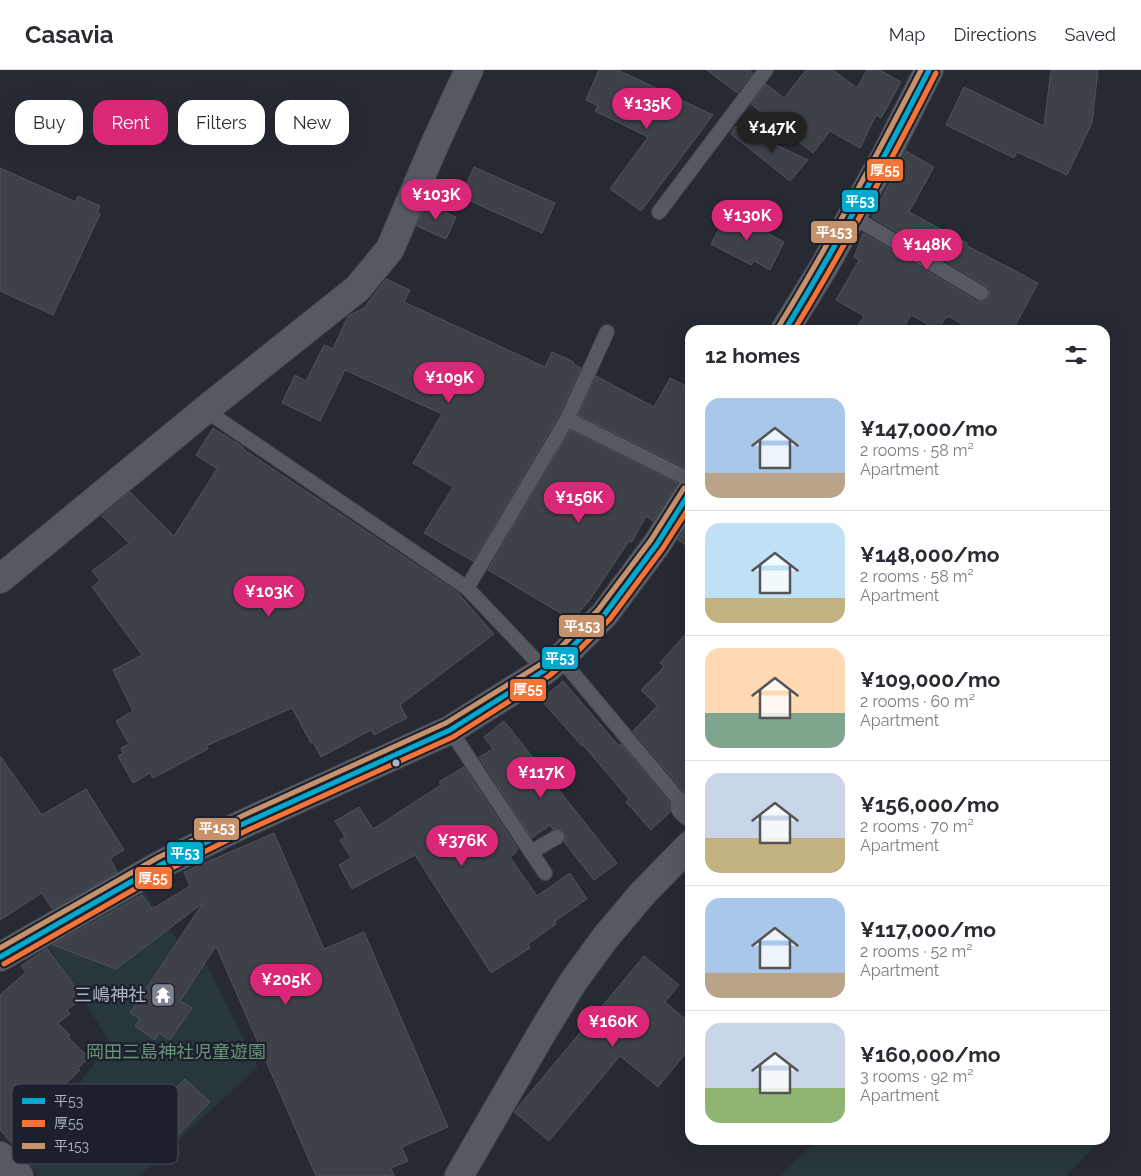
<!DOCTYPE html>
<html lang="en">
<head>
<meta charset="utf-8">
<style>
  :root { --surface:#fff; --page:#f7f7f7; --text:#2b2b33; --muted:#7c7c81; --line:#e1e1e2; --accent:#db2777 }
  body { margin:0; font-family:Raleway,"Noto Sans JP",sans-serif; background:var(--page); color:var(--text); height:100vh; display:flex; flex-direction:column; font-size:19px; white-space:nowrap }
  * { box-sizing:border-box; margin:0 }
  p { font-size:16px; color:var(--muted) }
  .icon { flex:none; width:28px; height:28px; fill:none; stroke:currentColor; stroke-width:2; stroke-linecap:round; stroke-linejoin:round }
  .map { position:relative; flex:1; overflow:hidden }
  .drawer { position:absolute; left:685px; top:255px; width:425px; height:820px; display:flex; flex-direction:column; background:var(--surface); border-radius:15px; box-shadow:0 5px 20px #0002 }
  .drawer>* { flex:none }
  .hud { position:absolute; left:15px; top:30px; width:475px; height:45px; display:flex; gap:10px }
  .price { position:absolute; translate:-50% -42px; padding:0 11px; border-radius:18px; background:var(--accent); color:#fff; font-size:16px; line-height:32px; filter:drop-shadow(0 1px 2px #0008) }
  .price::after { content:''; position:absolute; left:50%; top:30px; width:15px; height:11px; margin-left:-8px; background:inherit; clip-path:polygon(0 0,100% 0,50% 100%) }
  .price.selected { background:#222; color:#fff }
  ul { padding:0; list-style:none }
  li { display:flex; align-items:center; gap:15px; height:125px; padding:0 20px }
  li+li { border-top:1px solid var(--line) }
  li span { display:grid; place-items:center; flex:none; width:140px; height:100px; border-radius:15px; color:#555 }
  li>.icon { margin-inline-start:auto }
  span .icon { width:60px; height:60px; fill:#fffc; stroke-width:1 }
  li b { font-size:21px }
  h2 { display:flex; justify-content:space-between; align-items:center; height:60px; padding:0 20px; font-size:21px }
  .pill { padding:0 18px; border-radius:15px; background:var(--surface); box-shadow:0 5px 20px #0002; font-size:18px; line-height:45px }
  .pill.selected { background:var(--accent); color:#fff }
  header { display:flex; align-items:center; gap:30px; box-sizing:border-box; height:70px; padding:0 25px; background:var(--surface); border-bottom:1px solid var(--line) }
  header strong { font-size:24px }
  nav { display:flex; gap:28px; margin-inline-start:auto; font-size:18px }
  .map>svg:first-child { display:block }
  .green { fill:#28373b }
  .building { fill:#3e4148; stroke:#4f525a }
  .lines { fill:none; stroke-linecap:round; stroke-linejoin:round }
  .lane-casing { stroke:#42454b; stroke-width:16 }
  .street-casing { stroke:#42454b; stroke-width:30 }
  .secondary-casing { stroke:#42454b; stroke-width:30 }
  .lane { stroke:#565961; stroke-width:14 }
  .street { stroke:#565961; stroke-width:28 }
  .secondary { stroke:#5a5d66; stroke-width:28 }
  .bus-1-casing { stroke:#1b202c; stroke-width:9 }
  .bus-2-casing { stroke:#1b202c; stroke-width:9 }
  .bus-3-casing { stroke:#1b202c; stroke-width:9 }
  .bus-1 { stroke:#00a9ce; stroke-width:5 }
  .bus-2 { stroke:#f57335; stroke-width:5 }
  .bus-3 { stroke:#c7916a; stroke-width:5 }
  .bus-dot { fill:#b0b5c4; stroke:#1b202c; stroke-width:2 }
  .labels { text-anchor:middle; stroke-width:4.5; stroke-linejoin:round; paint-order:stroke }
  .poi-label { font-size:18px; fill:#b0b5c4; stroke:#1b202c; text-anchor:end }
  .park-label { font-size:18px; fill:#699378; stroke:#1b202c }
  .key { fill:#1b202c; stroke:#484d5a; stroke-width:1 }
  .key-label { font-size:14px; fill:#b0b5c4 }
  .line-badge { stroke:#1b202c; stroke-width:2 }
  .badge-label { font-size:14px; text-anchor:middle; font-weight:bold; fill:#fff }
</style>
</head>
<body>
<header>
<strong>Casavia</strong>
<nav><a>Map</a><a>Directions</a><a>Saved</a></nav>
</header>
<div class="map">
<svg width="1141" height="1106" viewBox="0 0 1141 1106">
  <rect width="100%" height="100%" fill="#272a32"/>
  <g class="green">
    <path d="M142 818 179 872 196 874 258 997 139 1106H39L24 1089 110 972 47 874Z"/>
    <path d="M817 1070H1098L1099 1072 1066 1106H779Z"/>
  </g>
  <g class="building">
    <path d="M599 0H618L713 45 641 141 610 119 648 67 595 41 598 36 586 30Z"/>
    <path d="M707 0H749L753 3 737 23Z"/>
    <path d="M806 0H833L857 18 867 0H880L901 12 881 48 876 45 860 78 830 61 813 83 751 34 766 14 784 28Z"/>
    <path d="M1051 0H1098L1092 53 1067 105 1017 82 1014 88 946 55 964 17 1044 56Z"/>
    <path d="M736 56 808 90 790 111 731 64Z"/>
    <path d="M906 81 934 97 909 142 967 173 966 175 1038 213 1013 260H972L948 246 947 248 946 247 938 260 911 245 902 260H855L864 246 836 230 859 190 854 187 863 163 977 231H985L989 227V219L985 215 872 147Z"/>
    <path d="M474 97 555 133 542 163 461 127Z"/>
    <path d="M0 98 76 132 78 126 100 136 97 142 100 144 53 245 0 221Z"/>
    <path d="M426 134 456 147 446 169 417 156Z"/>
    <path d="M728 142 784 172 770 200 754 191 751 195 711 174Z"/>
    <path d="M386 209 410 220 404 232 545 297 552 282 574 292 573 294 581 298 559 345 473 491 424 463 453 417 413 393 442 344 345 300 320 351 282 333 295 305 306 311 324 275 333 279 348 246 364 238Z"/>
    <path d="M596 306 654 337 670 308 690 318V400L578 345Z"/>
    <path d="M213 358 243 377V379L457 522 494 564 400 635 407 648 374 665 371 660 321 687 313 672 311 673 292 638 206 676 208 679 153 708 150 703 133 713 118 686 123 683 121 678 129 674 116 651 133 641 113 600 142 585 92 517 100 511 92 501 129 473 102 446 130 422 174 466 217 399 196 385Z"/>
    <path d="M570 360 677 413 653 451 646 446 632 472 629 471 589 531 572 550 488 500Z"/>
    <path d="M690 451V478L678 470Z"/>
    <path d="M690 559V722H684L633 661 657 636 641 620 664 597 660 593Z"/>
    <path d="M563 611 619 676 621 674 670 733V742L651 760 626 732 629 729 583 675 582 676 541 630Z"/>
    <path d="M504 651 617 793 594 810 564 772 566 767 562 760 553 759 550 755 532 768 479 687 493 679 484 667Z"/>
    <path d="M0 686 42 745 86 719 124 780 110 788 117 802 52 839 42 823 0 850Z"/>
    <path d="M464 697 518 779 515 781 516 783 510 787 537 826 570 803 587 829 555 851 556 854 528 874 530 878 491 903 415 785 352 819 339 795 351 788 340 770 345 767 335 751 359 737 373 759 441 715 439 712Z"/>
    <path d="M274 763 324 879 364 862 448 1057 402 1077 408 1091 391 1098 394 1106H316L216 876 180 931 192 938 170 970 159 963 155 970 135 956 140 949 130 943 203 833 116 899 53 875 142 825 152 839 190 816 184 802Z"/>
    <path d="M47 878 81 925 74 930 76 933 67 940 70 944 58 953 70 965 68 967 89 988 78 998 80 1000 46 1033 50 1038 13 1075 0 1060V925L26 902 21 896Z"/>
    <path d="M644 886 679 915 665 932 690 953V978L658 1017 620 986 549 1071 514 1042Z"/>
    <path d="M185 1009 210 1032 167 1077 142 1054Z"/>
  </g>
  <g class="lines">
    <defs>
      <g id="lane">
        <path d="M659 142 766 0"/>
        <path d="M852 146 981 223"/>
        <path d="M205 340 467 518 545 600"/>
        <path d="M567 349 690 410"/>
        <path d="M467 518 567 349 607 262"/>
        <path d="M560 588 685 737"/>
        <path d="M450 660 545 803"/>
        <path d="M531 782 557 767"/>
      </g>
      <g id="street">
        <path d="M0 509 205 340 358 218 390 179 434 76 469 0"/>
        <path d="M685 737 690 742"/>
        <path d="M0 1086 19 1106"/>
        <path d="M459 1106 543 961 573 912 605 868 643 823 690 775"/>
      </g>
      <g id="secondary">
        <path d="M785 260 825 195 887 83 929 0"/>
        <path d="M0 887 162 794 245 753 450 660 545 600 567 582 604 545 657 474 690 422"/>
      </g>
    </defs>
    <use href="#lane" class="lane-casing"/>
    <use href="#street" class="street-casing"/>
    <use href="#secondary" class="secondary-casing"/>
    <use href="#lane" class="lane"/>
    <use href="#street" class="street"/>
    <use href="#secondary" class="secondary"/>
    <defs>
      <g id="bus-1">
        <path d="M785 260C837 175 884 89 929 0"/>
        <path d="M0 887 162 794 245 753 450 660 545 600 567 582 604 545 657 474 690 422"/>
      </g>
      <g id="bus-2">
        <path d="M794 260C845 177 891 91 936 3"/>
        <path d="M4 894 166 801 248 760 453 667 549 606 572 587 610 549 663 478 690 436"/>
      </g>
      <g id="bus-3">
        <path d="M779 256C830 173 876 87 921 0"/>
        <path d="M0 878 159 787 242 746 446 653 541 594 562 576 598 540 651 470 684 418"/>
      </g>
    </defs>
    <use href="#bus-1" class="bus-1-casing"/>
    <use href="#bus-2" class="bus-2-casing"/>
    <use href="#bus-3" class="bus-3-casing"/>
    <use href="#bus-1" class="bus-1"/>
    <use href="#bus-2" class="bus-2"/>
    <use href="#bus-3" class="bus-3"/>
  </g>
  <defs>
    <symbol id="temple-square" viewBox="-11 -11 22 22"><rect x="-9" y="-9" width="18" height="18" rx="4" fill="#808491" stroke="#1b202c"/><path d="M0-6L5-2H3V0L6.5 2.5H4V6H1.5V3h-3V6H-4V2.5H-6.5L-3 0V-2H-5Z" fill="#fff"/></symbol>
  </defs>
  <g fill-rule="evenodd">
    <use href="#temple-square" x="149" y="911" width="28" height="28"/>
  </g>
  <circle class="bus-dot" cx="396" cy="693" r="4.5"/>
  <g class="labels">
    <g class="poi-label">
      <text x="146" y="931">三嶋神社</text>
    </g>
    <g class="park-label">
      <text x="176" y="988">岡田三島神社児童遊園</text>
    </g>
  </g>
  <rect x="12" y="1014" width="166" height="80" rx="8" class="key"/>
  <rect x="22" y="1028" width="23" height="6" fill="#00a9ce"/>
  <rect x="22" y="1050" width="23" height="7" fill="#f57335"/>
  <rect x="22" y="1073" width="23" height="6" fill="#c7916a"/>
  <g class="key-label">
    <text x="54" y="1036">平53</text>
    <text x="54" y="1058">厚55</text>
    <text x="54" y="1081">平153</text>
  </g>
  <g class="line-badge">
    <rect x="866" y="88" width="38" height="24" rx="5" fill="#f57335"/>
    <rect x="841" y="119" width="38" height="24" rx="5" fill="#00a9ce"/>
    <rect x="810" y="150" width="48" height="24" rx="5" fill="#c7916a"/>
    <rect x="558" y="544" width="47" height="24" rx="5" fill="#c7916a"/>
    <rect x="541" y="576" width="38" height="24" rx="5" fill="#00a9ce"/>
    <rect x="509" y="608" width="38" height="24" rx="5" fill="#f57335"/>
    <rect x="193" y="747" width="47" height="24" rx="5" fill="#c7916a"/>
    <rect x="166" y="771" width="38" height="24" rx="5" fill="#00a9ce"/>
    <rect x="134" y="796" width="39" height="24" rx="5" fill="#f57335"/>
  </g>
  <g class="badge-label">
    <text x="885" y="105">厚55</text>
    <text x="860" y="136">平53</text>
    <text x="834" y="167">平153</text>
    <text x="582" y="561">平153</text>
    <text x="560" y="593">平53</text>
    <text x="528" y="624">厚55</text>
    <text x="217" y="763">平153</text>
    <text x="185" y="788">平53</text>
    <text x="153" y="813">厚55</text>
  </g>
</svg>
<b class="price" style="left:647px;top:60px">¥135K</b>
<b class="price selected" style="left:772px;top:84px">¥147K</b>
<b class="price" style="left:436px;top:151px">¥103K</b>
<b class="price" style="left:747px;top:172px">¥130K</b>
<b class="price" style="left:927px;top:201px">¥148K</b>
<b class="price" style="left:449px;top:334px">¥109K</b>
<b class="price" style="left:579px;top:454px">¥156K</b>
<b class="price" style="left:269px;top:548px">¥103K</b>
<b class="price" style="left:541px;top:729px">¥117K</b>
<b class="price" style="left:462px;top:797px">¥376K</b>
<b class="price" style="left:286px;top:936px">¥205K</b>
<b class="price" style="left:613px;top:978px">¥160K</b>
<div class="hud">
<a class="pill">Buy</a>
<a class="pill selected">Rent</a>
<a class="pill">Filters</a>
<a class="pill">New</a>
</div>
<section class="drawer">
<h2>12 homes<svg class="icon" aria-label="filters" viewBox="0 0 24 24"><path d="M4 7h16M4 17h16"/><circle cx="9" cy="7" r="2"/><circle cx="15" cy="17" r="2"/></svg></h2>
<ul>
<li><span style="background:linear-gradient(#a9c7e8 75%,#b9a48a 0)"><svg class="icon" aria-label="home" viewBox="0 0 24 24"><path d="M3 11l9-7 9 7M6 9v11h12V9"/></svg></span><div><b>¥147,000/mo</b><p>2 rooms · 58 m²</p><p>Apartment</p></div></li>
<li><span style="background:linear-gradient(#bfe0f5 75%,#c2b280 0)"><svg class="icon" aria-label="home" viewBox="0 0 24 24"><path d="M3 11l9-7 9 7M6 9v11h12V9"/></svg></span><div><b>¥148,000/mo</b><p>2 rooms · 58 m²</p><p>Apartment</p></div></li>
<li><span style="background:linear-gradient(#ffd9b3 65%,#7fa58c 0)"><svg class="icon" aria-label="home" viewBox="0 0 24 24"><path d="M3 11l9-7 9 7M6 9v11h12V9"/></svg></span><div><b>¥109,000/mo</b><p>2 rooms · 60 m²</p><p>Apartment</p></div></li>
<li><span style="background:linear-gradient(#c9d6e8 65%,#c2b280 0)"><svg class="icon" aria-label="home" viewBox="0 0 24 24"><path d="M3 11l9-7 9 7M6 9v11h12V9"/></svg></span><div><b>¥156,000/mo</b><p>2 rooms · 70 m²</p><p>Apartment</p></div></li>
<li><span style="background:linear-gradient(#a9c7e8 75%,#b9a48a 0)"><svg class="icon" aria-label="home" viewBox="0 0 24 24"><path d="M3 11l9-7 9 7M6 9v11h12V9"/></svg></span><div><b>¥117,000/mo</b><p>2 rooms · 52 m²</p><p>Apartment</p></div></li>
<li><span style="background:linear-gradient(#c9d6e8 65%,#8fb573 0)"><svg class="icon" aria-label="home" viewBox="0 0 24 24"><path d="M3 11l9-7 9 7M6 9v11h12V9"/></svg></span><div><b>¥160,000/mo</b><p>3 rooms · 92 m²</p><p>Apartment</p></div></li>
</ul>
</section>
</div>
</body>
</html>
